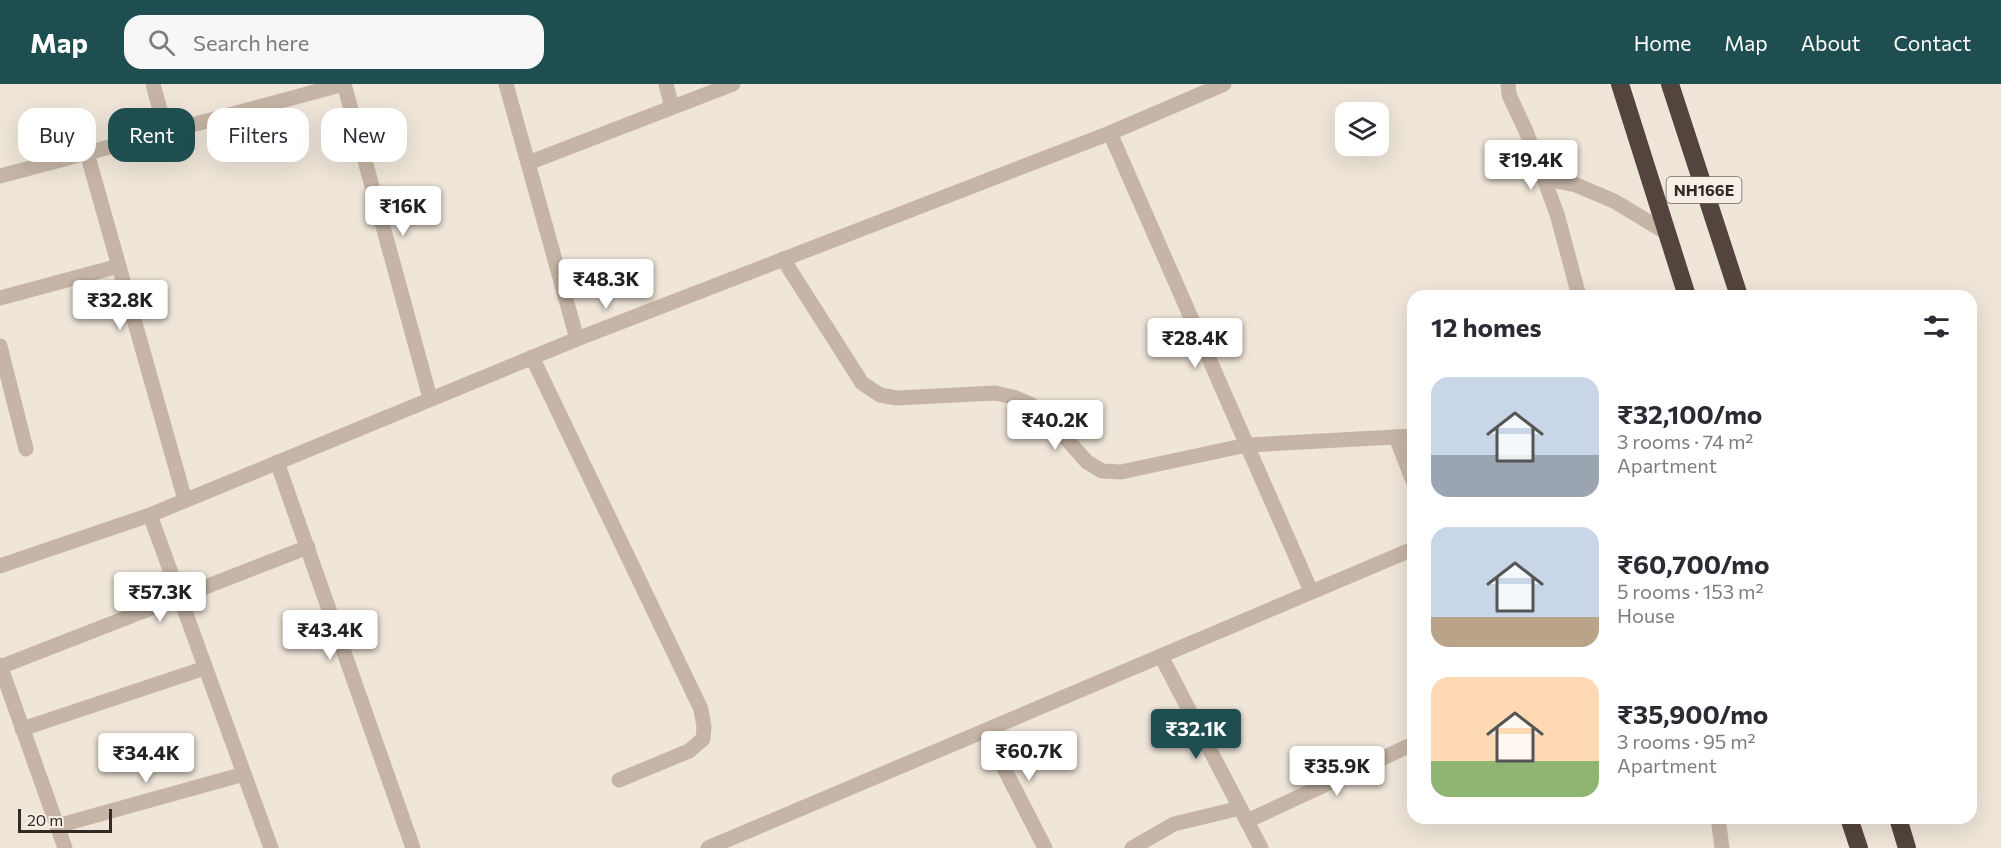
<!DOCTYPE html>
<html lang="en">
<head>
<meta charset="utf-8">
<style>
  :root { --surface:#fff; --page:#f7f7f7; --text:#2b2b33; --muted:#7c7c81; --accent:#1f4e51 }
  body { margin:0; font-family:Commissioner,sans-serif; background:var(--page); color:var(--text); height:100vh; display:flex; flex-direction:column; font-size:22px; white-space:nowrap }
  * { box-sizing:border-box; margin:0 }
  p { font-size:20px; color:var(--muted) }
  .icon { flex:none; width:33px; height:33px; fill:none; stroke:currentColor; stroke-width:2; stroke-linecap:round; stroke-linejoin:round }
  .map { position:relative; flex:1; overflow:hidden }
  .side { position:absolute; left:1407px; top:206px; width:570px; height:534px; display:flex; flex-direction:column; background:var(--surface); border-radius:18px; box-shadow:0 6px 24px #0002 }
  .side>* { flex:none }
  .guide { position:absolute; left:18px; top:24px; width:570px; height:54px; display:flex; gap:12px }
  .buttons { position:absolute; left:1335px; top:18px; display:grid; gap:12px }
  .buttons a { display:grid; place-items:center; width:54px; height:54px; border-radius:12px; background:var(--surface); box-shadow:0 6px 24px #0002; font-size:30px }
  .scale { position:absolute; left:18px; bottom:15px; width:94px; box-sizing:border-box; padding-left:6px; border:3px solid #332a26; border-top:0; font-size:16px; line-height:21px; white-space:nowrap; color:#332a26; -webkit-text-stroke:4px #f7efe5; paint-order:stroke }
  .price { position:absolute; translate:-50% -51px; padding:0 14px; border-radius:6px; background:#fff; color:#222; font-size:20px; line-height:39px; filter:drop-shadow(0 2px 3px #0008) }
  .price::after { content:''; position:absolute; left:50%; top:36px; width:18px; height:14px; margin-left:-9px; background:inherit; clip-path:polygon(0 0,100% 0,50% 100%) }
  .price.on { background:var(--accent); color:#fff }
  ul { padding:0; list-style:none }
  li { display:flex; align-items:center; gap:18px; height:150px; padding:0 24px }
  li span { display:grid; place-items:center; flex:none; width:168px; height:120px; border-radius:18px; color:#555 }
  li>.icon { margin-inline-start:auto }
  span .icon { width:72px; height:72px; fill:#fffc; stroke-width:1 }
  li b { font-size:26px }
  h2 { display:flex; justify-content:space-between; align-items:center; height:72px; padding:0 24px; font-size:26px }
  .tag { padding:0 21px; border-radius:18px; background:var(--surface); box-shadow:0 6px 24px #0002; font-size:21px; line-height:54px }
  .tag.on { background:var(--accent); color:#fff }
  header { display:flex; align-items:center; gap:36px; box-sizing:border-box; height:84px; padding:0 30px; background:var(--accent); color:#fff }
  header strong { font-size:28px }
  nav { display:flex; gap:33px; margin-inline-start:auto; font-size:21px }
  .search { width:420px; height:54px; background:var(--page); display:flex; align-items:center; gap:15px; box-sizing:border-box; padding:0 21px; border-radius:18px; color:var(--muted); font-size:22px }
  .map>svg:first-child { display:block }
  .lines { fill:none; stroke-linecap:round; stroke-linejoin:round }
  .street { stroke:#c6b5a6; stroke-width:15 }
  .highway { stroke:#53453e; stroke-width:18 }
  .labels { text-anchor:middle; stroke-width:6; stroke-linejoin:round; paint-order:stroke }
  .shield { fill:#f7efe5; stroke:#6e655f; stroke-width:1.5 }
  .shield-label { font-size:16px; font-weight:bold; fill:#332a26 }
</style>
</head>
<body>
<header>
<strong>Map</strong>
<div class="search"><svg class="icon" aria-label="search" viewBox="0 0 24 24"><circle cx="10" cy="10" r="6"/><path d="M15 15l6 6"/></svg>Search here</div>
<nav><a>Home</a><a>Map</a><a>About</a><a>Contact</a></nav>
</header>
<div class="map">
<svg width="2001" height="764" viewBox="0 0 2001 764">
  <rect width="100%" height="100%" fill="#efe5d9"/>
  <g class="lines">
    <g class="street">
      <path d="M153 0 166 48 344 0"/>
      <path d="M344 0 430 314"/>
      <path d="M506 0 577 255"/>
      <path d="M666 0 672 23"/>
      <path d="M1508 0 1509 11 1526 47 1557 130 1579 212"/>
      <path d="M1110 49 1311 507"/>
      <path d="M87 69 185 416"/>
      <path d="M528 79 733 0"/>
      <path d="M0 92 166 48"/>
      <path d="M1545 95 1576 101 1614 117 1667 149"/>
      <path d="M783 175 862 299 880 311 897 314 995 309 1013 313 1030 320 1048 334 1087 378 1102 387 1121 388 1247 361 1413 352"/>
      <path d="M0 214 119 182"/>
      <path d="M0 262 26 365"/>
      <path d="M532 273 701 625 704 643 703 655 689 667 619 696"/>
      <path d="M1396 353 1413 397"/>
      <path d="M277 378 413 764"/>
      <path d="M150 431 271 764"/>
      <path d="M0 482 150 431 577 255 1110 49 1224 0"/>
      <path d="M1161 572 1261 764"/>
      <path d="M0 581 65 764"/>
      <path d="M0 583 308 463"/>
      <path d="M22 645 205 584"/>
      <path d="M985 647 1045 764"/>
      <path d="M1720 734 1719 741 1722 764"/>
      <path d="M1247 737 1413 660"/>
      <path d="M57 742 244 690"/>
      <path d="M708 764 1413 465"/>
      <path d="M1132 764 1174 740 1240 724"/>
    </g>
    <g class="highway">
      <path d="M1620 0 1687 212"/>
      <path d="M1670 0 1739 212"/>
      <path d="M1849 734 1859 764"/>
      <path d="M1898 734 1907 764"/>
    </g>
  </g>
  <g class="labels">
    <rect class="shield" x="1666.5" y="93" width="75" height="26" rx="4.5"/>
    <g class="shield-label">
      <text x="1704" y="112">NH166E</text>
    </g>
  </g>
</svg>
<div class="buttons">
<a><svg class="icon" aria-label="layers" viewBox="0 0 24 24"><path d="M12 4l9 5-9 5-9-5zM3 14l9 5 9-5"/></svg></a>
</div>
<div class="scale">20 m</div>
<b class="price" style="left:1531px;top:107px">₹19.4K</b>
<b class="price" style="left:403px;top:153px">₹16K</b>
<b class="price" style="left:606px;top:226px">₹48.3K</b>
<b class="price" style="left:120px;top:247px">₹32.8K</b>
<b class="price" style="left:1195px;top:285px">₹28.4K</b>
<b class="price" style="left:1055px;top:367px">₹40.2K</b>
<b class="price" style="left:160px;top:539px">₹57.3K</b>
<b class="price" style="left:330px;top:577px">₹43.4K</b>
<b class="price on" style="left:1196px;top:676px">₹32.1K</b>
<b class="price" style="left:1029px;top:698px">₹60.7K</b>
<b class="price" style="left:146px;top:700px">₹34.4K</b>
<b class="price" style="left:1337px;top:713px">₹35.9K</b>
<div class="guide">
<a class="tag">Buy</a>
<a class="tag on">Rent</a>
<a class="tag">Filters</a>
<a class="tag">New</a>
</div>
<section class="side">
<h2>12 homes<svg class="icon" aria-label="filters" viewBox="0 0 24 24"><path d="M4 7h16M4 17h16"/><circle cx="9" cy="7" r="2"/><circle cx="15" cy="17" r="2"/></svg></h2>
<ul>
<li><span style="background:linear-gradient(#c9d6e8 65%,#9aa5b1 0)"><svg class="icon" aria-label="home" viewBox="0 0 24 24"><path d="M3 11l9-7 9 7M6 9v11h12V9"/></svg></span><div><b>₹32,100/mo</b><p>3 rooms · 74 m²</p><p>Apartment</p></div></li>
<li><span style="background:linear-gradient(#c9d6e8 75%,#b9a48a 0)"><svg class="icon" aria-label="home" viewBox="0 0 24 24"><path d="M3 11l9-7 9 7M6 9v11h12V9"/></svg></span><div><b>₹60,700/mo</b><p>5 rooms · 153 m²</p><p>House</p></div></li>
<li><span style="background:linear-gradient(#ffd9b3 70%,#8fb573 0)"><svg class="icon" aria-label="home" viewBox="0 0 24 24"><path d="M3 11l9-7 9 7M6 9v11h12V9"/></svg></span><div><b>₹35,900/mo</b><p>3 rooms · 95 m²</p><p>Apartment</p></div></li>
</ul>
</section>
</div>
</body>
</html>
